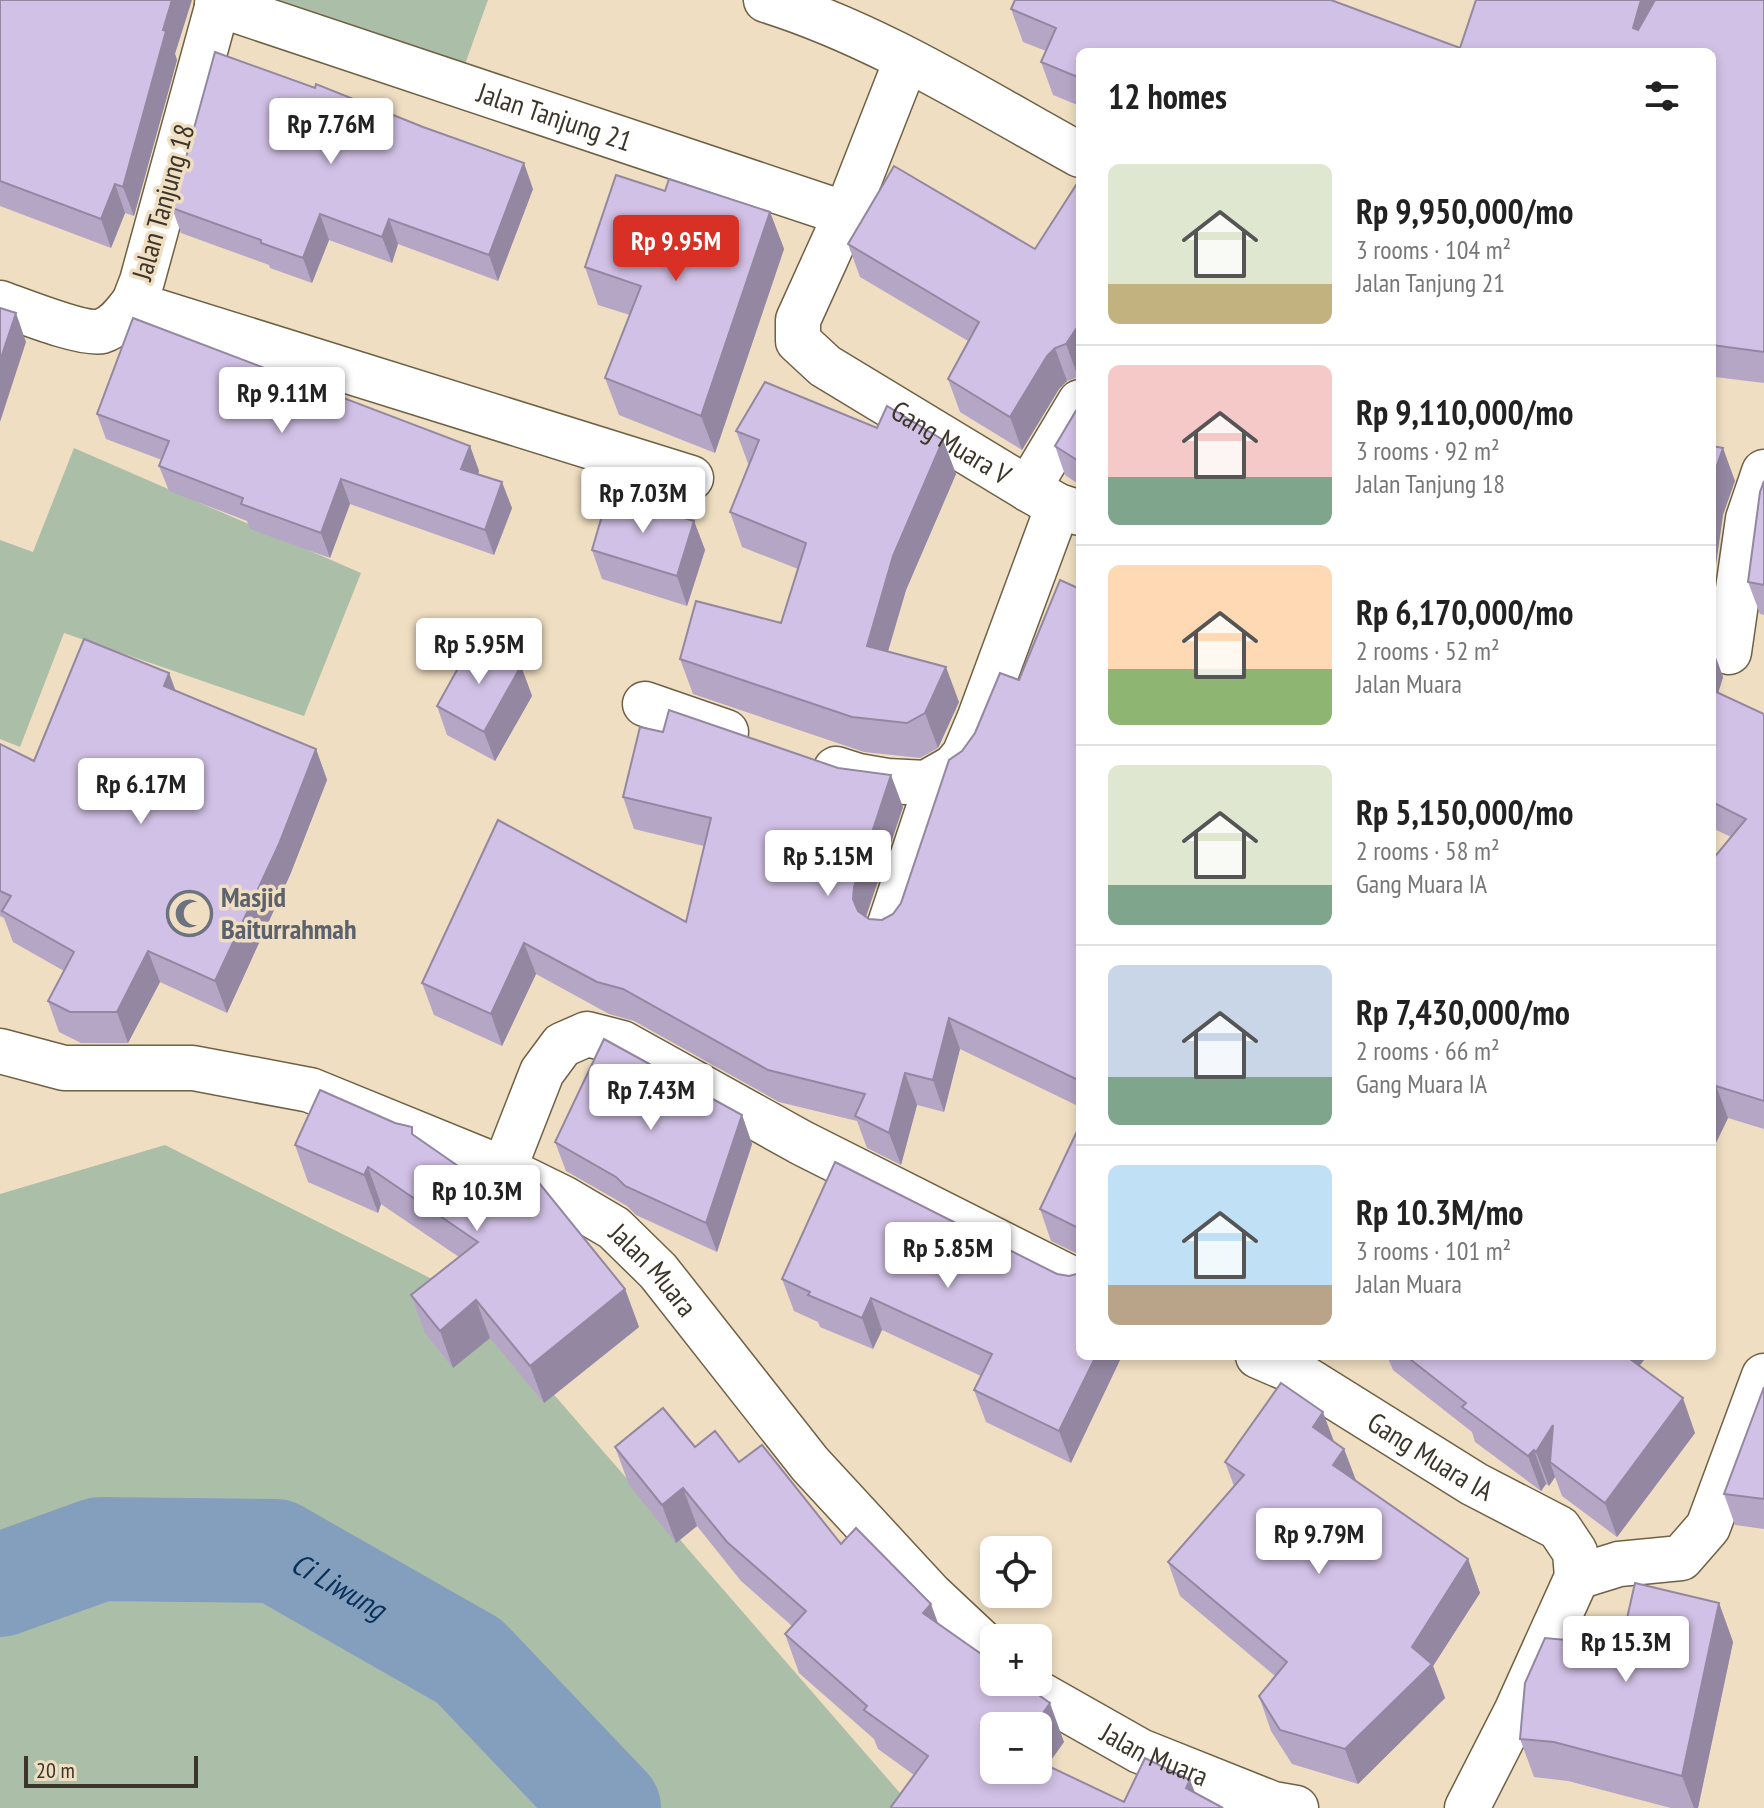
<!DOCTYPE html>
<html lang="en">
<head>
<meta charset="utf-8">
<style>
  :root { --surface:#fff; --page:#f6f6f6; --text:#222; --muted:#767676; --line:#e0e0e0; --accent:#d93025 }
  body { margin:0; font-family:"PT Sans Narrow",sans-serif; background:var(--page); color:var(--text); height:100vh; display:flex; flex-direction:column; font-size:30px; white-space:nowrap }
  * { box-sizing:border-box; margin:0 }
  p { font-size:26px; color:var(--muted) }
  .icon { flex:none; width:44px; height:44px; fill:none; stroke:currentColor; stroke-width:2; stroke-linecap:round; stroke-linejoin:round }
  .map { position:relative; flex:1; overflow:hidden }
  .panel { position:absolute; left:1076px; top:48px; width:640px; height:1312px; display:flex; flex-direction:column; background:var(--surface); border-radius:12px; box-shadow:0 4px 12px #0003 }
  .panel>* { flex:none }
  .tools { position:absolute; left:980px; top:1536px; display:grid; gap:16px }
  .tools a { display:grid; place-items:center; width:72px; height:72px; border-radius:12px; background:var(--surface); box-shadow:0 4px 12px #0003; font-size:40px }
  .scale { position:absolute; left:24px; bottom:20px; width:174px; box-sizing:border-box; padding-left:8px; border:4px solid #3c362a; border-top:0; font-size:22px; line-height:28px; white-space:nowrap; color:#3c362a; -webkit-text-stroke:6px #efdec1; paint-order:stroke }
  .price { position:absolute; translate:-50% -68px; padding:0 18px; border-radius:8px; background:#fff; color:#222; font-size:26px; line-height:52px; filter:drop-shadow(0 2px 4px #0008) }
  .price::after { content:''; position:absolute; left:50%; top:48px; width:24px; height:18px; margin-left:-12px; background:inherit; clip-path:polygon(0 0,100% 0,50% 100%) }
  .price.current { background:var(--accent); color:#fff }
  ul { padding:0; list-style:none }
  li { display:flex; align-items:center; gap:24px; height:200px; padding:0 32px }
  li+li { border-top:2px solid var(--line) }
  li span { display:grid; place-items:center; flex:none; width:224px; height:160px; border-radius:12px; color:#555 }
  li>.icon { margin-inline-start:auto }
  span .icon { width:96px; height:96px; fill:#fffc; stroke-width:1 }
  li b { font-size:34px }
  h2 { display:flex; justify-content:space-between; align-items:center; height:96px; padding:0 32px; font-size:34px }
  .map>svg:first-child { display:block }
  .green { fill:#abbea8 }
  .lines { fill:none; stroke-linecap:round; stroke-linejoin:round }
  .river { stroke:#849fbd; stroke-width:104 }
  .minor-casing { stroke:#6f6146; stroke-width:47 }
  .minor { stroke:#fff; stroke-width:44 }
  .wall { fill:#b5a6c6 }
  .shaded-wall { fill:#9387a1 }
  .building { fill:#d2c1e6; stroke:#9387a1; stroke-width:2 }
  .labels { text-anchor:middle; stroke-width:7; stroke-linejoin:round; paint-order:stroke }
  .street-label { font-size:28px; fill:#3c362a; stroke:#efdec1 }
  .worship-label { font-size:28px; font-weight:bold; fill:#5b616d; stroke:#efdec1; text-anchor:start }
  .water-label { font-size:30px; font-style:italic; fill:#083159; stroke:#efdec1 }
</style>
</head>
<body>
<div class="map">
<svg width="1764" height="1808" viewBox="0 0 1764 1808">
  <rect width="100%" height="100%" fill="#efdec1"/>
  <g class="green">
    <path d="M262 0H488L464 67Z"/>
    <path d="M74 448 361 573 304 716 64 633 20 747 0 739V540L33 552Z"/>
    <path d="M165 1145 470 1298 913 1808H0V1194Z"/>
  </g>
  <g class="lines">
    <path class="river" id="s1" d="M0 1585 100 1549 276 1551 469 1661 609 1808"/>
    <defs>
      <g id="minor">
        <path d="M219 0 142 281 134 302 149 309 691 478"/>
        <path d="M766 0C878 35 978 99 1080 155"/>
        <path id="s2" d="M217 4 846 214"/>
        <path id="s3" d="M906 61 846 214 798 320V341L825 366 1028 489 1058 506 1080 513"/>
        <path d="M0 303C20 310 84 336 102 331 117 326 125 313 134 302"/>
        <path d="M1028 489 1080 402"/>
        <path d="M1729 652 1748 519 1764 472"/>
        <path d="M645 704 726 732"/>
        <path d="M836 769 858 776 887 781 926 783 954 767 964 755 980 717 1058 506"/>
        <path d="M889 927 939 777"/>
        <path id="s4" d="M0 1051 64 1068H193L310 1090 504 1169 563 1198 614 1228 658 1271 810 1464 930 1594 994 1654"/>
        <path d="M504 1169 542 1072 562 1045 587 1034 622 1043 802 1143 1080 1283"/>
        <path id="s5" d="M1258 1356 1293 1371 1474 1484 1559 1528 1575 1552 1577 1577 1516 1712 1467 1808"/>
        <path d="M1577 1577 1619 1564 1681 1558 1708 1527 1764 1376"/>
        <path id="s6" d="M1024 1682 1034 1691 1140 1751 1273 1804 1296 1808"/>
      </g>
    </defs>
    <use href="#minor" class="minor-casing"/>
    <use href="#minor" class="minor"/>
  </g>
  <g class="wall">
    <path d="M0 0 175 54 177 60 134 216 125 213 111 248 0 206Z"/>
    <path d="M1764 0V383L1715 377 1712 392V52H1080V106L1053 95 1041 62 1046 51 1023 42 1011 9 1460 48Z"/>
    <path d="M533 189 498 281 398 244 392 263 329 240 312 283 270 268 269 265 181 233 172 208Z"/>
    <path d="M665 191 770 212 784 249 715 453 619 415 605 378 630 315 598 305 585 267Z"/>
    <path d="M848 244 1035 249 1078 377 1067 381 1059 389 1022 450 960 412 948 379 968 341 860 277Z"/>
    <path d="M1080 404V485L1065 475 1055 446Z"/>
    <path d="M97 414 470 446 479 471 478 475 512 508 494 555 350 504 330 558 250 529 247 521 169 491 159 466 162 460 106 439Z"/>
    <path d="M877 428 943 440 956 474 906 590 888 652 959 702 938 748 920 758 864 752 693 694 680 659 781 623 798 569 742 547 730 512 749 466 736 431Z"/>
    <path d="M1764 481V615L1760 614 1748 582Z"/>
    <path d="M694 521 705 550 687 606 602 579 592 550Z"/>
    <path d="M1080 589V1107L960 1049 944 1112 917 1105 901 1165 867 1148 857 1121 779 1102 634 1021 609 1014 536 974 502 1046 434 1015 422 983 498 820 686 922 704 846 634 829 623 797 903 807 866 917 869 919 882 920 893 914 901 903 962 751 1019 680Z"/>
    <path d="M1712 647 1723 677 1718 693 1764 714V1129L1728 1118 1712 1151V860L1731 837 1712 828Z"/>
    <path d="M521 666 532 696 495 761 447 735 437 706Z"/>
    <path d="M169 673 176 691 316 749 327 780 290 875 227 1013 160 982 128 1043H81L59 1032 48 1001 64 971 13 942 4 918 0 916V744L34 761Z"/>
    <path d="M742 1115 752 1144 717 1252 636 1215 627 1206 566 1171 555 1142Z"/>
    <path d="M1080 1125V1255L1051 1241 1040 1209Z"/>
    <path d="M416 1136 625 1289 639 1327 544 1403 490 1338 453 1368 425 1333 411 1295 459 1257 381 1204 378 1213 308 1182 295 1145Z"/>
    <path d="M1057 1274 1069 1276 1071 1463 986 1422 974 1390 981 1376 882 1330 873 1349 820 1327 818 1322 794 1311 782 1279Z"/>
    <path d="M1387 1356H1647L1639 1366 1695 1433 1617 1537 1562 1496 1555 1477 1549 1486 1546 1484 1541 1491 1475 1442 1472 1432 1393 1370Z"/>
    <path d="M1764 1387V1529L1735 1525 1724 1494Z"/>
    <path d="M1334 1442 1344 1449 1356 1481 1468 1559 1480 1593 1433 1666 1445 1698 1358 1784 1292 1764 1271 1731 1259 1696 1275 1676 1180 1596 1168 1562 1234 1486 1225 1462Z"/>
    <path d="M615 1447H695L739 1462 938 1623 1064 1742 1047 1766 1124 1802 1195 1793 1223 1808H892L891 1807 914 1775 878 1749 874 1739 799 1673 785 1634 792 1626 741 1581 697 1526 676 1543 629 1485Z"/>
    <path d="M1719 1603 1733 1642 1698 1808H1671L1568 1781 1534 1777 1520 1739 1621 1645Z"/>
  </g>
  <g class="shaded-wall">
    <path d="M172 0H192L175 54 177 60 134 216 123 187 163 30Z"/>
    <path d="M1641 0H1661L1648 52 1633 28Z"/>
    <path d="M524 163 533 189 498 281 489 255Z"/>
    <path d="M115 184 125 213 111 248 101 219Z"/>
    <path d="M770 212 784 249 715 453 701 416Z"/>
    <path d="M320 214 329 240 312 283 303 258Z"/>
    <path d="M389 219 398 244 392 263 382 237Z"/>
    <path d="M16 313 26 342 0 422V361Z"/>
    <path d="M1080 323V375L1078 377 1066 344Z"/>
    <path d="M1055 348 1067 381 1059 389 1022 450 1010 417 1047 356Z"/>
    <path d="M1712 368 1715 377 1712 392Z"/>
    <path d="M943 440 956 474 906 590 879 681 867 646 893 556Z"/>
    <path d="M470 446 479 471 470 495 461 469Z"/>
    <path d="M1723 448 1735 481 1723 515 1712 594V480Z"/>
    <path d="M341 479 350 504 330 558 321 533Z"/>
    <path d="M502 482 512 508 494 555 485 530Z"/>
    <path d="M694 521 705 550 687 606 677 576Z"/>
    <path d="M1712 647 1723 677 1712 713Z"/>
    <path d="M521 666 532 696 495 761 484 732Z"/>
    <path d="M946 667 959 702 938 748 925 713Z"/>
    <path d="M169 673 180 704 164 686Z"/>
    <path d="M316 749 327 780 290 875 227 1013 215 981Z"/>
    <path d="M891 775 903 807 865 919 864 931 853 899 854 887Z"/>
    <path d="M524 943 536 974 502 1046 491 1014Z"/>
    <path d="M148 951 160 982 128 1043 117 1012Z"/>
    <path d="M949 1018 960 1049 944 1112 933 1080Z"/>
    <path d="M905 1073 917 1105 901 1165 889 1133Z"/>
    <path d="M1716 1086 1728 1118 1712 1151V1094Z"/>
    <path d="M742 1115 752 1144 717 1252 706 1223Z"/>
    <path d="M368 1167 381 1204 378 1213 364 1175Z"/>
    <path d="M625 1289 639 1327 544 1403 530 1366Z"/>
    <path d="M871 1298 882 1330 873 1349 862 1318Z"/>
    <path d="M476 1300 490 1338 453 1368 440 1331Z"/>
    <path d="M1096 1356H1122L1071 1463 1059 1431Z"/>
    <path d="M1617 1356H1647L1627 1382Z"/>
    <path d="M1683 1398 1695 1433 1617 1537 1605 1503Z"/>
    <path d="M1323 1412 1336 1447 1313 1427Z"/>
    <path d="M1553 1425 1550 1462 1555 1477 1549 1486 1536 1452Z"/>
    <path d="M1344 1449 1357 1483 1333 1465Z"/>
    <path d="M1534 1450 1546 1484 1541 1491 1528 1456Z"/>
    <path d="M683 1488 697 1526 676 1543 662 1505Z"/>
    <path d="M1468 1559 1480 1593 1433 1666 1445 1698 1358 1784 1345 1749Z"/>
    <path d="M1719 1603 1733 1642 1698 1808H1694L1682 1776Z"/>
    <path d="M931 1604 945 1642 923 1613Z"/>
    <path d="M1050 1703 1064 1742 1030 1789 1038 1770V1726H1034Z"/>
    <path d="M1190 1780 1201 1808 1186 1788Z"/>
  </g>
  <g class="building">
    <path d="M0 0H172L163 30 166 31 123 187 115 184 101 219 0 181Z"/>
    <path d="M1015 0H1331L1460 48 1476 0H1641L1633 28 1638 30 1655 0H1764V352L1712 345V52H1080V78L1041 62 1056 28 1011 9Z"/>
    <path d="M215 52 315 88 316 84 423 127 524 163 489 255 389 219 382 237 320 214 303 258 261 243V240L172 208Z"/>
    <path d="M894 166 1035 249 1080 179V323L1066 344 1055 348 1047 356 1010 417 948 379 979 322 848 244Z"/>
    <path d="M616 175 665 191 669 179 770 212 701 416 605 378 641 286 585 267Z"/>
    <path d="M0 308 16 313 0 361Z"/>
    <path d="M133 318 470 446 461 469 502 482 485 530 341 479 321 533 241 504 243 498 159 466 169 441 97 414Z"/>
    <path d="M765 382 877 428 887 406 943 440 893 556 867 646 946 667 925 713 907 723 852 717 680 659 696 601 781 623 806 543 730 512 759 440 736 431Z"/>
    <path d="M1080 404V462L1055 446Z"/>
    <path d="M1712 446 1723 448 1712 480Z"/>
    <path d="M1764 481V585L1748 582 1760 492Z"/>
    <path d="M608 495 694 521 677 576 592 550Z"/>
    <path d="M1060 580 1080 589V1081L949 1018 933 1080 905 1073 889 1133 855 1116 865 1094 768 1070 623 989 597 982 524 943 491 1014 422 983 498 820 686 922 711 818 623 797 640 727 663 732 669 710 838 768 891 775 854 887 853 899 858 911 869 919 882 920 893 914 901 903 949 760 962 751 975 733 1000 673 1019 680Z"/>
    <path d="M84 639 169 673 164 686 316 749 279 844 215 981 148 951 117 1012H70L48 1001 74 952 2 911 11 896 0 891V744L34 761Z"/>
    <path d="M473 641 521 666 484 732 437 706Z"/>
    <path d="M1712 690 1764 714V1101L1716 1086 1712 1094V860L1746 819 1712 802Z"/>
    <path d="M604 1039 742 1115 706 1223 625 1186 616 1177 555 1142Z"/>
    <path d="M320 1090 395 1123 412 1127V1134L517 1207 531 1179 540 1184 625 1289 530 1366 476 1300 440 1331 411 1295 478 1242 368 1167 364 1175 295 1145Z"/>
    <path d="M1080 1125V1229L1040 1209Z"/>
    <path d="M835 1162 1057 1274 1069 1276 1080 1273V1356H1096L1059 1431 974 1390 992 1354 871 1298 862 1318 808 1295 810 1292 782 1279Z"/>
    <path d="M1406 1356H1626L1683 1398 1605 1503 1550 1462 1553 1425 1536 1452 1534 1450 1528 1456 1462 1407 1466 1403Z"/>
    <path d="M1281 1383 1323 1412 1313 1427 1344 1449 1333 1465 1468 1559 1412 1647 1432 1664 1345 1749 1280 1730 1259 1696 1287 1662 1168 1562 1244 1475 1225 1462Z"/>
    <path d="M1764 1387V1499L1724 1494Z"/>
    <path d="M663 1408 695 1447 715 1431 739 1462 762 1445 841 1544 856 1528 931 1604 923 1613 994 1663V1682H1020L1050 1703 1034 1726H994V1770H1038V1761L1124 1802 1145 1758 1190 1780 1186 1788 1223 1808H893L891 1807 928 1756 864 1710 867 1706 785 1634 806 1611 727 1542 683 1488 662 1505 615 1447Z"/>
    <path d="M1635 1583 1719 1603 1682 1776 1554 1742 1520 1739 1525 1683 1545 1638 1621 1645Z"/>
  </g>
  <defs>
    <symbol id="mosque-ring" viewBox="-11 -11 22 22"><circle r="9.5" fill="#efdec1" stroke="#6b7280" stroke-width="1.5"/><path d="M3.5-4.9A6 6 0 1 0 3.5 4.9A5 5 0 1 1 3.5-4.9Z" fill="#6b7280"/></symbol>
  </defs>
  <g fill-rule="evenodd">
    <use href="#mosque-ring" x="164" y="888" width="51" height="51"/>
  </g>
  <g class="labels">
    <g class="street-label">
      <text dy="10" stroke="none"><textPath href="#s2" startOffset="356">Jalan Tanjung 21</textPath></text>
      <text transform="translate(163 202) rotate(-74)" y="10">Jalan Tanjung 18</text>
      <text dy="10" stroke="none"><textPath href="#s3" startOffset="486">Gang Muara V</textPath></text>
      <text dy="10" stroke="none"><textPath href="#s4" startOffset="706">Jalan Muara</textPath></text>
      <text dy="10" stroke="none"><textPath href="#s5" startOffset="200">Gang Muara IA</textPath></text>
      <text dy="10" stroke="none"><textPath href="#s6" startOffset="150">Jalan Muara</textPath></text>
    </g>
    <g class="worship-label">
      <text x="221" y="907">Masjid<tspan x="221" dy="32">Baiturrahmah</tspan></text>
    </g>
    <g class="water-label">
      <text dy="10" stroke="none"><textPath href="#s1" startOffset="354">Ci Liwung</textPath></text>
    </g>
  </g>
</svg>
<div class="tools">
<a><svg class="icon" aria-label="locate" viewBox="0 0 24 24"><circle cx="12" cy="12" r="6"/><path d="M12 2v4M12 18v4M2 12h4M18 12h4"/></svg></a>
<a>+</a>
<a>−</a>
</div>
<div class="scale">20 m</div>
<b class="price" style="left:331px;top:166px">Rp 7.76M</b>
<b class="price current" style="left:676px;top:283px">Rp 9.95M</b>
<b class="price" style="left:282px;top:435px">Rp 9.11M</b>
<b class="price" style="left:643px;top:535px">Rp 7.03M</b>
<b class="price" style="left:479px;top:686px">Rp 5.95M</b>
<b class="price" style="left:141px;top:826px">Rp 6.17M</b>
<b class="price" style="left:828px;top:898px">Rp 5.15M</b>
<b class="price" style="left:651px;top:1132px">Rp 7.43M</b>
<b class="price" style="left:477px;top:1233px">Rp 10.3M</b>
<b class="price" style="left:948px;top:1290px">Rp 5.85M</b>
<b class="price" style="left:1319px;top:1576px">Rp 9.79M</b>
<b class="price" style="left:1626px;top:1684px">Rp 15.3M</b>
<section class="panel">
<h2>12 homes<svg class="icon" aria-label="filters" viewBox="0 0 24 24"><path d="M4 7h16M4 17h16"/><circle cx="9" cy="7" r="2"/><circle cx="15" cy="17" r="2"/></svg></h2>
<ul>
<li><span style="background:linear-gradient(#dfe7d0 75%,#c2b280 0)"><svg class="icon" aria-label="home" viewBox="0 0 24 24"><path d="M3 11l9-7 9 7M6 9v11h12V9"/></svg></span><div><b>Rp 9,950,000/mo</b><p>3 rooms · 104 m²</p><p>Jalan Tanjung 21</p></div></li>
<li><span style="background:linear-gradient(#f6c9c9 70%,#7fa58c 0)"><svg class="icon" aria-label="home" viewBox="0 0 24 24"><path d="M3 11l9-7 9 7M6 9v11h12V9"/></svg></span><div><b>Rp 9,110,000/mo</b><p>3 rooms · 92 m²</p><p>Jalan Tanjung 18</p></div></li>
<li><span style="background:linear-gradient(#ffd9b3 65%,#8fb573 0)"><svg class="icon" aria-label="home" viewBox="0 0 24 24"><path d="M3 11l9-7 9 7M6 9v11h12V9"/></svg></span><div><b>Rp 6,170,000/mo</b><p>2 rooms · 52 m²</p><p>Jalan Muara</p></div></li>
<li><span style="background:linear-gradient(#dfe7d0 75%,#7fa58c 0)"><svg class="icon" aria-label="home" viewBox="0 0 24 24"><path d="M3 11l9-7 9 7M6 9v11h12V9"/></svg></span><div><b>Rp 5,150,000/mo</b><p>2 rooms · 58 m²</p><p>Gang Muara IA</p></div></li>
<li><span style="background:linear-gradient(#c9d6e8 70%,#7fa58c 0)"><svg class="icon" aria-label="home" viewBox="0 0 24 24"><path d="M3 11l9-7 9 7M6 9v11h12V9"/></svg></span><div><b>Rp 7,430,000/mo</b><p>2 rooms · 66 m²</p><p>Gang Muara IA</p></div></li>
<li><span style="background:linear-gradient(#bfe0f5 75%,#b9a48a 0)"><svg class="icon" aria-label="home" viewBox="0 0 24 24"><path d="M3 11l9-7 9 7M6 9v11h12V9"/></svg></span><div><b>Rp 10.3M/mo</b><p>3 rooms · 101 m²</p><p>Jalan Muara</p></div></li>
</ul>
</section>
</div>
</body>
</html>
